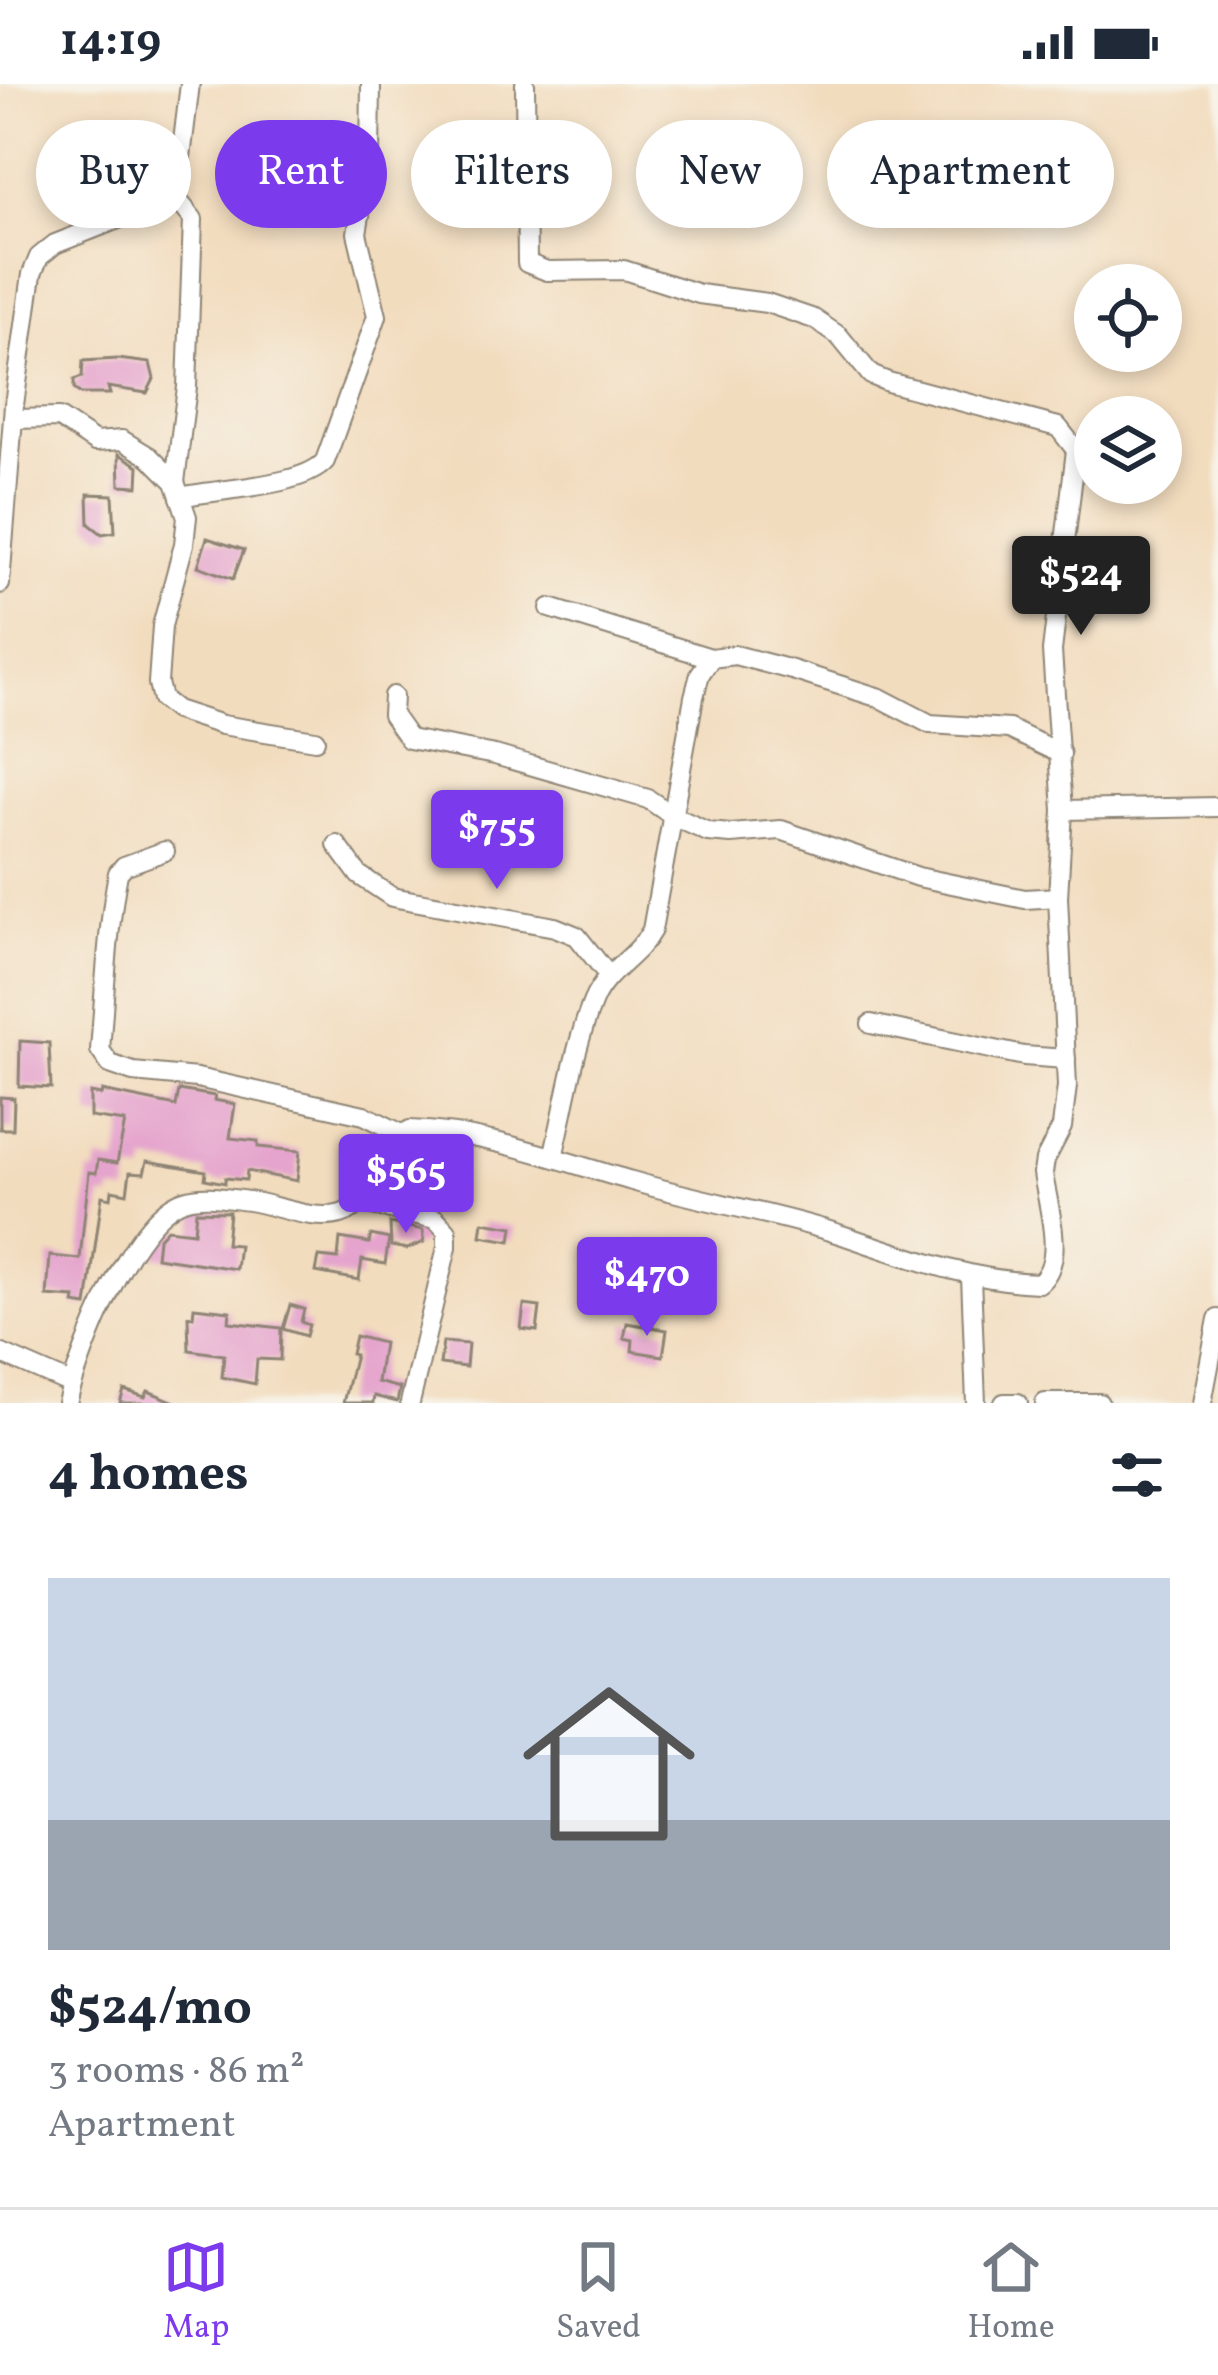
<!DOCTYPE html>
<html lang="en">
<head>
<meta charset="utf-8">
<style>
  :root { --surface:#fff; --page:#f2f2f3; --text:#1f2937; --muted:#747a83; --line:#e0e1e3; --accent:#7c3aed }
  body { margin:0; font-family:Vollkorn,serif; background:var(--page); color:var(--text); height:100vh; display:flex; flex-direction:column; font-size:45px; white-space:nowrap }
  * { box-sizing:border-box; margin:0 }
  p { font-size:39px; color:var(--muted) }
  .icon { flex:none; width:66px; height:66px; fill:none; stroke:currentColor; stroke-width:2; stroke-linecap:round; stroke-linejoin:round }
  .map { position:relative; height:1319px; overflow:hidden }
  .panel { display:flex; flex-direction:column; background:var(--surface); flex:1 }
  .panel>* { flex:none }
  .banner { position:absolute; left:36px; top:36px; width:1146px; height:108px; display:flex; gap:24px }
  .buttons { position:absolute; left:1074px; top:180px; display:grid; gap:24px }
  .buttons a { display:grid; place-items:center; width:108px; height:108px; border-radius:50%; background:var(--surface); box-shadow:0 6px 18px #0003; font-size:60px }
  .price { position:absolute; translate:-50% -102px; padding:0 27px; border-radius:12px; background:var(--accent); color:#fff; font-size:39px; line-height:78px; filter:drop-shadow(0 3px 6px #0008) }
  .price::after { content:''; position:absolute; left:50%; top:72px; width:36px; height:27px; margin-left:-18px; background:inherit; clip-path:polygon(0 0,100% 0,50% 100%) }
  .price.selected { background:#222; color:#fff }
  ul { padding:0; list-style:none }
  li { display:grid; align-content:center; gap:24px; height:636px; padding:0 48px }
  li span { display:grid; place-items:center; height:372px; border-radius:0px; color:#555 }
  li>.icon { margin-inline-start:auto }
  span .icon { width:216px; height:216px; fill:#fffc; stroke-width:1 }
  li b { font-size:51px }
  h2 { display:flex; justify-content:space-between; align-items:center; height:144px; padding:0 48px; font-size:51px }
  .tag { padding:0 42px; border-radius:54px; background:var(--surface); box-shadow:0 6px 18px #0003; font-size:42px; line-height:108px }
  .tag.selected { background:var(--accent); color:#fff }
  .status { display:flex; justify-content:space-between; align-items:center; height:84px; padding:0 60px; background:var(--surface); direction:ltr }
  .status svg { height:33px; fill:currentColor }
  .tabs { display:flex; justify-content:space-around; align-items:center; height:168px; border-top:3px solid var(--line); background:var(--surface); font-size:33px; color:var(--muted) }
  .tabs a { display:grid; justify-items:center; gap:6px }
  .tabs .selected { color:var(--accent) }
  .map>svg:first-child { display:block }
  .building { fill:#e5a4cd }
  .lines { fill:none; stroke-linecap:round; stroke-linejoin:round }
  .minor-casing { stroke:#8e8474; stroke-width:22 }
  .minor { stroke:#fff; stroke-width:18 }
</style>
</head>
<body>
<div class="status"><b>14:19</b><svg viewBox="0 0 49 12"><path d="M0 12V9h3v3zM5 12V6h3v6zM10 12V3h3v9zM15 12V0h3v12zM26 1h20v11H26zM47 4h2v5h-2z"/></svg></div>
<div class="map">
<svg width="1218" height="1319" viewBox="0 0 1218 1319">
  <rect width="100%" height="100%" fill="#f7f3e8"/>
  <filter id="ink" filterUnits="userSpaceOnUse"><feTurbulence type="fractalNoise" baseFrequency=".00833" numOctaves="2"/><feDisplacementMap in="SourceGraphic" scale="24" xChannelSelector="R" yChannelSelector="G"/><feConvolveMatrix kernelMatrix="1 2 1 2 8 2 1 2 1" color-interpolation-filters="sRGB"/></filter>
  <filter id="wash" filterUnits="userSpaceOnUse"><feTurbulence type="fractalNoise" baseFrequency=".004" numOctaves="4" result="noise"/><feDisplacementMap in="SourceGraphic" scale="48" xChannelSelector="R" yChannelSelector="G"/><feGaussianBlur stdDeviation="2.7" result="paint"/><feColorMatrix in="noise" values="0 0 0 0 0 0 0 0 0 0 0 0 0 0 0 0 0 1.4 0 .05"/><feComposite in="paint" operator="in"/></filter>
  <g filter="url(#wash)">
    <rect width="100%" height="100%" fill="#f2dcbe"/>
    <g id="blocks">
      <g class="building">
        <path d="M118 275 150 279 154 295 147 309 108 303 110 310H81L74 305V296L82 293 83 277Z"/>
        <path d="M119 370 139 382 138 402 120 401Z"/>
        <path d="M88 410 113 411 115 448 102 450 89 440Z"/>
        <path d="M207 454 244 466 233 495 198 482Z"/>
        <path d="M20 957 49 959 51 1004 19 1002Z"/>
        <path d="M179 1006 215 1012 214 1016 235 1020 230 1054 258 1057V1063L300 1067 297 1097 247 1087 246 1096 225 1094V1099L205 1095 206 1087 147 1077 144 1089 130 1088 127 1109 112 1106 111 1114 102 1112 87 1222 74 1220 75 1214 47 1212 50 1172 80 1175 89 1088 96 1089 98 1076 117 1079 125 1038 90 1033V1009L101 1011 102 1007 176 1022Z"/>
        <path d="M0 1013 14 1014 13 1045H0Z"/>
        <path d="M196 1127 229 1128 226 1160 239 1161 236 1185 156 1173 158 1155 167 1145 194 1148Z"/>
        <path d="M483 1138 513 1143 511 1157 481 1152Z"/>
        <path d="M390 1139 423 1146 424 1158 407 1165 391 1162Z"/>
        <path d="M371 1151 389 1155 385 1180 362 1176 359 1196 316 1188 319 1173 338 1175 340 1154 369 1159Z"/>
        <path d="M290 1221 304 1225 301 1238 309 1241 306 1252 283 1245Z"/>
        <path d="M524 1221 540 1223 537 1247 521 1245Z"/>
        <path d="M194 1223 230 1227 229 1238 281 1244 280 1276 257 1275 255 1300 222 1293 224 1271 189 1266 188 1232 193 1233Z"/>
        <path d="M627 1239 667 1246 663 1272 632 1267 633 1256 624 1254Z"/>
        <path d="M355 1252 383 1259 377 1298 400 1304 397 1318 374 1312 373 1319H343L355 1271 351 1270Z"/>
        <path d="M443 1258 468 1260 466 1283 440 1280Z"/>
        <path d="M124 1306 145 1313 148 1307 177 1319H120Z"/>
      </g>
    </g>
  </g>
  <g filter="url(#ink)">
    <use href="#blocks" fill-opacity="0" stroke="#8e8474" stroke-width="3"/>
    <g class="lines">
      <defs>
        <g id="minor">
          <path d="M169 115 181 120 193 135 187 303 175 398"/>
          <path d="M13 335 59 334 95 358 122 356 150 373 175 398 187 433 184 460 162 542 158 599 162 615 176 626 222 641 315 656"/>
          <path d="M180 413C215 405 303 403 325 377L377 232 357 149 370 73 371 0"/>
          <path d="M0 500 14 321 32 190 39 173 55 160 169 115 177 106 190 0"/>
          <path d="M550 524 711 574"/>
          <path d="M393 612 392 631 409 655 495 671 648 715 673 732 708 748 731 750 781 746 918 793 1025 815 1058 813"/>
          <path d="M1063 726 1218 723"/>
          <path d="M337 761 359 791 392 813 555 843 577 852 608 891"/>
          <path d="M165 767 124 782 118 789C107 848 105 907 100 966L110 980 133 988 197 994 364 1031 402 1050"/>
          <path d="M871 940 1024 972 1066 975"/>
          <path d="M553 1073C565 1024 574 963 593 917 606 886 637 874 652 846L694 613 700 590 711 574 735 571 792 586 880 614 930 640 1009 645 1061 670"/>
          <path d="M358 1118 436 1135 447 1147V1163L410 1319"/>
          <path d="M971 1193 976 1319"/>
          <path d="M0 1269 71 1300"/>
          <path d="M67 1319C80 1268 132 1133 184 1116 205 1109 228 1115 249 1117 275 1121 315 1138 341 1130 377 1119 380 1063 410 1046 486 1048 560 1077 632 1097 700 1117 769 1128 836 1149 903 1171 968 1197 1039 1199 1067 1176 1047 1121 1043 1089L1045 1076 1062 1043 1067 1002 1058 813 1063 726 1052 567 1076 366 1058 343 888 298 871 291 839 252 814 235 767 219 699 210 624 186 547 187 527 179 525 0"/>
          <path d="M1004 1319H1018"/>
          <path d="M1045 1319H1099"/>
          <path d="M1202 1319 1218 1235"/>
        </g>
      </defs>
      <use href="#minor" class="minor-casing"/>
      <use href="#minor" class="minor"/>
    </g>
  </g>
</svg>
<div class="buttons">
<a><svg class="icon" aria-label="locate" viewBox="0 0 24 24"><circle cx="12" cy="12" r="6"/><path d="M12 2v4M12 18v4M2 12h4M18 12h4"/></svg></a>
<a><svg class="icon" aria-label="layers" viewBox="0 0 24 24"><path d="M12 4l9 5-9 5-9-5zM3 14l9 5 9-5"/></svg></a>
</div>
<b class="price selected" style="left:1081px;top:554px">$524</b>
<b class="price" style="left:497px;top:808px">$755</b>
<b class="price" style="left:406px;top:1152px">$565</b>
<b class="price" style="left:647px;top:1255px">$470</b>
<div class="banner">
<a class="tag">Buy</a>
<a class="tag selected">Rent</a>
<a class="tag">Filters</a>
<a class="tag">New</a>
<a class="tag">Apartment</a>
</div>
</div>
<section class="panel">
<h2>4 homes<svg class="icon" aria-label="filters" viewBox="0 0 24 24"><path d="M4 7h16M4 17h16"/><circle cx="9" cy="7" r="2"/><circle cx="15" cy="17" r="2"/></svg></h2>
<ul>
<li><span style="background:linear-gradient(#c9d6e8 65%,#9aa5b1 0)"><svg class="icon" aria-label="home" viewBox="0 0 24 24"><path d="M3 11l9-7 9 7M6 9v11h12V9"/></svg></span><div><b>$524/mo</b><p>3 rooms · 86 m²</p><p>Apartment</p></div></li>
</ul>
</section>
<nav class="tabs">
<a class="selected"><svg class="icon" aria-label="map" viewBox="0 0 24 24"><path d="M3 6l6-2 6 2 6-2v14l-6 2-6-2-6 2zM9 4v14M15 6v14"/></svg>Map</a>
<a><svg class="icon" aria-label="saved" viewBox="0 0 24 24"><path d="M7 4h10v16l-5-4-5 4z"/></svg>Saved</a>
<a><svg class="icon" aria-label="home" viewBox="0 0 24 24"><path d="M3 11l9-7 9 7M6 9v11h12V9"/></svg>Home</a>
</nav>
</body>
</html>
